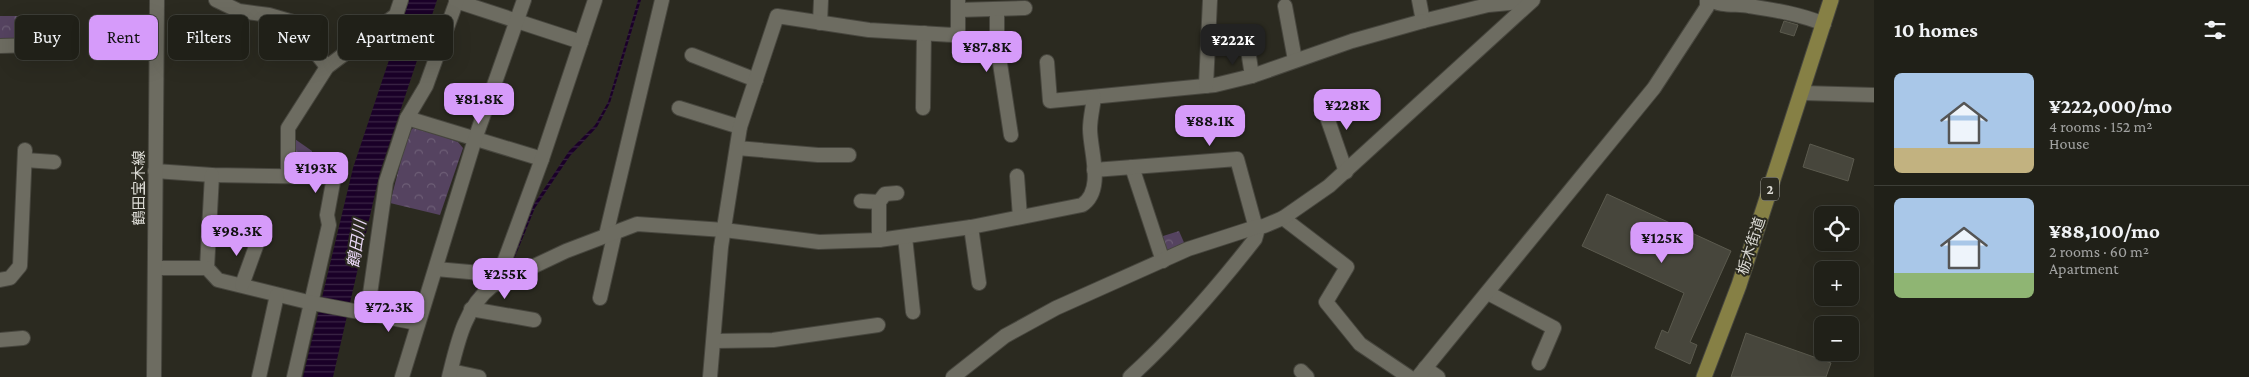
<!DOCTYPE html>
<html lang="en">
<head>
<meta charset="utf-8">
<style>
  :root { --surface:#202018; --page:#282821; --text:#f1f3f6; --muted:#a2a3a2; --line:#3d3e37; --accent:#d69bfa }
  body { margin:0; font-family:"Crimson Pro","Noto Sans JP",serif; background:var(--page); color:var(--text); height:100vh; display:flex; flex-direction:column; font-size:19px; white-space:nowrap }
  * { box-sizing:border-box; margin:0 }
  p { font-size:16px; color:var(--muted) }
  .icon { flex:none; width:28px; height:28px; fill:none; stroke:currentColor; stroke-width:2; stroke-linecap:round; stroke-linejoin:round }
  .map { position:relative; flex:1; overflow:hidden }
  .sheet { display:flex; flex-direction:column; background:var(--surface); width:375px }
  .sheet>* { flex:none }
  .banner { position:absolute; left:15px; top:15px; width:475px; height:45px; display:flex; gap:10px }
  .fabs { position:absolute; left:1814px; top:206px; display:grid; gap:10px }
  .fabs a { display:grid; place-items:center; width:45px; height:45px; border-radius:8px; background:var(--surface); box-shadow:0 5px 20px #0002,0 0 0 1px var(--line); font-size:25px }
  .price { position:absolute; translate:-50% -42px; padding:0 11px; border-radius:10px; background:var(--accent); color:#111; font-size:16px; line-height:32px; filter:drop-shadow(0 1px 2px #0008) }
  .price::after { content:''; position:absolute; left:50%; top:30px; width:15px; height:11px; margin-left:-8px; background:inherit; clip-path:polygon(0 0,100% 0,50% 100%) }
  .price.current { background:#222; color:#fff }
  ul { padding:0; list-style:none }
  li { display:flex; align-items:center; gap:15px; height:125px; padding:0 20px }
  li+li { border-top:1px solid var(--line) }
  li span { display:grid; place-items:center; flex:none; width:140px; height:100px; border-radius:8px; color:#555 }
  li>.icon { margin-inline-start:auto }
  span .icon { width:60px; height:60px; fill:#fffc; stroke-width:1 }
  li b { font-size:21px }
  h2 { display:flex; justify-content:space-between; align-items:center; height:60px; padding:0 20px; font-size:21px }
  .pill { padding:0 18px; border-radius:8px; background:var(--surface); box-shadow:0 5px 20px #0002,0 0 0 1px var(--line); font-size:18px; line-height:45px }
  .pill.current { background:var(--accent); color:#111 }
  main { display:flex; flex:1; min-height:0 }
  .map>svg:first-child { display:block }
  .park { fill:url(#park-crowns) }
  .water { fill:url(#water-rules) }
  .building { fill:#47463c; stroke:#5b5a4e }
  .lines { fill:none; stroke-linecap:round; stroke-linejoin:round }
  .minor-casing { stroke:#47463e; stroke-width:16 }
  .major-casing { stroke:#47463e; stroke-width:17 }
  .minor { stroke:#6d6c61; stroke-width:14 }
  .major { stroke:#868045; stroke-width:15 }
  .labels { text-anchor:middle; stroke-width:4; stroke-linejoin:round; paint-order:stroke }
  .shield { fill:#2b2a20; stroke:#a7a69f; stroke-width:1 }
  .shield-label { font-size:14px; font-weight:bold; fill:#dcdbd5 }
  .street-label { font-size:15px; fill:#dcdbd5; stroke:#2b2a20 }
  .water-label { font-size:16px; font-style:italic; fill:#ebd9f8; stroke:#2b2a20 }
</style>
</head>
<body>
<main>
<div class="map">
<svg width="1874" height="377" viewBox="0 0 1874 377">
  <defs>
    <pattern id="park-crowns" width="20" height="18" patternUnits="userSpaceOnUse" patternTransform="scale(1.25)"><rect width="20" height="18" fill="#554360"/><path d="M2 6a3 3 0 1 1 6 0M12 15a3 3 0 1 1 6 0" fill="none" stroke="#6d5e76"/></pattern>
    <pattern id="water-rules" width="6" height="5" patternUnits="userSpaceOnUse" patternTransform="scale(1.25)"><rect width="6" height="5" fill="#1a0028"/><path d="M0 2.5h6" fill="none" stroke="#3b2546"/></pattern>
  </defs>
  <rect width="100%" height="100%" fill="#2b2a20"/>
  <g class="park">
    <rect x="0" y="16" width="18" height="26"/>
    <path d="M414 127 458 142 463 148 440 215 390 203 408 133Z"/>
    <path d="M292 137 312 151V168H296L292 163Z"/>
    <path d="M1179 231 1186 247 1165 253 1160 237Z"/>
  </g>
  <g class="water">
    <path d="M409 0H437L380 172 333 377H303L353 168Z"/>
    <path d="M638 0H641L610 103 597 127 570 156 535 208 510 269 490 280 444 377H441C452 339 458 303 489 277L532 207 569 151 595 125 608 102Z"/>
  </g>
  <g class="building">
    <path d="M1784 21 1798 25 1794 36 1780 32Z"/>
    <path d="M1810 144 1854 159 1848 181 1803 167Z"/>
    <path d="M1607 194 1731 251 1690 342 1697 345 1690 364 1655 348 1662 330 1668 333 1684 293 1582 246Z"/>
    <path d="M1746 333 1831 363 1826 377H1731Z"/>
  </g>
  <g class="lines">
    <defs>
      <g id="minor">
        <path d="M216 0 239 11 269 15 293 22 302 28 313 49 327 67"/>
        <path d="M1419 0 1423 21 1488 5 1531 1"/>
        <path d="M1711 0C1719 6 1738 4 1749 6 1774 10 1800 14 1824 24"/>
        <path d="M456 1 581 42"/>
        <path d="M1285 6 1295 60"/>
        <path d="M997 9V44L1011 135"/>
        <path d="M958 10 1025 8"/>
        <path d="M820 23 821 0"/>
        <path d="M1246 37 1252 76"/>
        <path d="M0 46 34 45"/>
        <path d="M692 55 756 80"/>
        <path d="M1047 62 1050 101 1215 85 1252 76 1352 41 1423 21"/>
        <path d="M1206 86 1210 0"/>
        <path d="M1803 93 1874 95"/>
        <path d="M1321 100 1346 172"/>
        <path d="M679 108 740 127"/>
        <path d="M923 108 924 33"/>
        <path d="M407 118 542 159"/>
        <path d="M737 148 818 155H849"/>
        <path d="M25 160 54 162"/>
        <path d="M1132 167 1163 261"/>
        <path d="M1094 170 1237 159 1257 232 1255 239C1216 289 1177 334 1130 377"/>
        <path d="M155 171 212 175 334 177 327 215 329 225 294 377"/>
        <path d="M212 175 207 268 218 280 312 303 417 323"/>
        <path d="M288 176V128L327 67 396 15 401 0"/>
        <path d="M1017 176 1020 217"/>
        <path d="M861 201 879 202"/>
        <path d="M1283 218 1347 267 1326 302 1360 344 1409 377"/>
        <path d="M971 227 979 283"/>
        <path d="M606 235 662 0"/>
        <path d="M905 237 913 312"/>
        <path d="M879 240V202L885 194 897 193"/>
        <path d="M155 268H207"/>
        <path d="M436 269 481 273 503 265 542 159 595 0"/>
        <path d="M0 280 10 278 20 266 25 150"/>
        <path d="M242 285 259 238"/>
        <path d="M1488 293 1554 328 1539 363"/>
        <path d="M600 298 615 232"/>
        <path d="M471 309 534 320"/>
        <path d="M367 315 386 182 407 118 426 86 457 0"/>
        <path d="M0 340 23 338"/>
        <path d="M714 341 773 340 878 325"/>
        <path d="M1425 368 1438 377"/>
        <path d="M451 371 479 377"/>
        <path d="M1301 371 1307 377"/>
        <path d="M154 377 157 0"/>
        <path d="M259 377 277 295"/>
        <path d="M402 377 475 139 524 0"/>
        <path d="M449 377C457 345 464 308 492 286L566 251 637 224 724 230 819 242 879 240 971 227 1082 205C1105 190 1090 151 1090 129 1090 118 1093 107 1094 97"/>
        <path d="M710 377 721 247 740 127 777 16 869 30 953 35 958 30V0"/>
        <path d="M953 377 1005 336 1056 308 1188 249 1256 227 1264 226 1283 218 1329 186 1533 0"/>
        <path d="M1418 377 1654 88 1707 7V0"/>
      </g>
      <path id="major" d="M1704 377 1739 285 1831 0"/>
    </defs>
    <use href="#minor" class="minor-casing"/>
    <use href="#major" class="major-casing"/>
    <use href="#minor" class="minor"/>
    <use href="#major" class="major"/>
  </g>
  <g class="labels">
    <rect class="shield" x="1761" y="177.5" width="18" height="23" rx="4"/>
    <g class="shield-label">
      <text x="1770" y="194">2</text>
    </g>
    <g class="street-label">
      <text transform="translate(139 188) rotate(-90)" y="5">鶴田宝木線</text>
      <text transform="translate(1751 246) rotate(-72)" y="5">栃木街道</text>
    </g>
    <g class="water-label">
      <text transform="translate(356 244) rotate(-81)" y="6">鶴田川</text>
    </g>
  </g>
</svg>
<div class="fabs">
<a><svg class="icon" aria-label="locate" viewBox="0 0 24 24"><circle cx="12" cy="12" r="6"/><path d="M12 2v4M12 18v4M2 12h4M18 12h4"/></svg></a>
<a>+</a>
<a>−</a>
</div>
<b class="price current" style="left:1233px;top:66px">¥222K</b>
<b class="price" style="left:987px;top:73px">¥87.8K</b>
<b class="price" style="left:479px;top:125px">¥81.8K</b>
<b class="price" style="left:1347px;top:131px">¥228K</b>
<b class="price" style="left:1210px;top:147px">¥88.1K</b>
<b class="price" style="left:316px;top:194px">¥193K</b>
<b class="price" style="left:237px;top:257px">¥98.3K</b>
<b class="price" style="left:1662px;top:264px">¥125K</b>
<b class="price" style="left:505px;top:300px">¥255K</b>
<b class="price" style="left:389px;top:333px">¥72.3K</b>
<div class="banner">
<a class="pill">Buy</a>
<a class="pill current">Rent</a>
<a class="pill">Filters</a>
<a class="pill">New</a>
<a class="pill">Apartment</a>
</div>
</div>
<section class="sheet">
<h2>10 homes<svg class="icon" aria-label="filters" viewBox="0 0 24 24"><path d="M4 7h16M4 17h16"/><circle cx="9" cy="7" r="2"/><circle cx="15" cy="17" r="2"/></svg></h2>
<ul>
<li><span style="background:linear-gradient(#a9c7e8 75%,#c2b280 0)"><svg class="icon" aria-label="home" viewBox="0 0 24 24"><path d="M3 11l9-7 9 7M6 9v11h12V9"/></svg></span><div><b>¥222,000/mo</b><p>4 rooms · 152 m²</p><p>House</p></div></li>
<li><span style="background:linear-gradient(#a9c7e8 75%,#8fb573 0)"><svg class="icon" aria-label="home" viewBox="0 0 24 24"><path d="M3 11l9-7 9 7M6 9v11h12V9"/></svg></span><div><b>¥88,100/mo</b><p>2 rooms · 60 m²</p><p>Apartment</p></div></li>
</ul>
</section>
</main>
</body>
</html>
